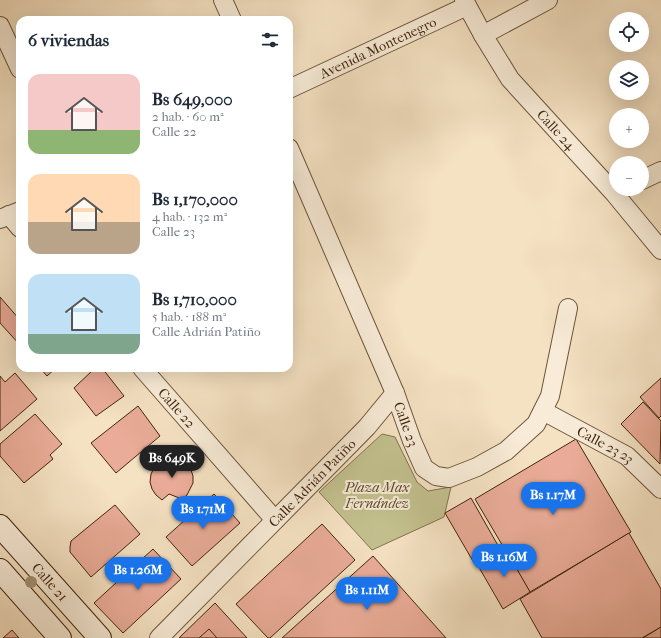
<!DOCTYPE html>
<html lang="es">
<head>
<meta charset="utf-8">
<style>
  :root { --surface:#fff; --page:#f6f6f7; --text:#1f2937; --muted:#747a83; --accent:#1a73e8 }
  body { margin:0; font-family:"IM FELL French Canon",serif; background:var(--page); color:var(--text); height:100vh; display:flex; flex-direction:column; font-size:15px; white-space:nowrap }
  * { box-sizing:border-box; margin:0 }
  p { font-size:13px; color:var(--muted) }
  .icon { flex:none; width:22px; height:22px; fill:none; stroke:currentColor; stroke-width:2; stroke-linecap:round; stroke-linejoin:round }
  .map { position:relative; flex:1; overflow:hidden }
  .side { position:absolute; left:16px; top:16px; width:277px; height:356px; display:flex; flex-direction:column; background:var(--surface); border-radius:12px; box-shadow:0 4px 16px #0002 }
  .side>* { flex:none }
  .tools { position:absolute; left:609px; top:12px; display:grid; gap:8px }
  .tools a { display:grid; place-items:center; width:40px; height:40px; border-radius:50%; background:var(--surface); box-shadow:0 4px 16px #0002; font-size:20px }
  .price { position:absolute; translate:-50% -34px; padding:0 9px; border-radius:14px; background:var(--accent); color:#fff; font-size:13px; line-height:26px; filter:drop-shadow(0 1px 2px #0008) }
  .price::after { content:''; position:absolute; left:50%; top:24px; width:12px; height:9px; margin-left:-6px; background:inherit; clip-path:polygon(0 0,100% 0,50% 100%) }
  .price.active { background:#222; color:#fff }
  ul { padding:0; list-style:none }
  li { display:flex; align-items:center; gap:12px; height:100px; padding:0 12px }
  li span { display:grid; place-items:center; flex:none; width:112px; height:80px; border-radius:12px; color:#555 }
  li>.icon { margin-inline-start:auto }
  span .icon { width:48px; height:48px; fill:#fffc; stroke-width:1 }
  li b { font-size:17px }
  h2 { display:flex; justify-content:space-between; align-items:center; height:48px; padding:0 12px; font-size:17px }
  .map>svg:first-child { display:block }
  .green { fill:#c3c18f; stroke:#82734e }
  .building { fill:#eaac98; stroke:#40250d }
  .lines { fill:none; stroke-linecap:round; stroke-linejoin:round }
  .minor-casing { stroke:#6d543a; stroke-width:20 }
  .secondary-casing { stroke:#40250d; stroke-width:24 }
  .minor { stroke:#f8ecd8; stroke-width:18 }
  .secondary { stroke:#f8ecd8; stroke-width:22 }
  .tree { fill:#a49071 }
  .labels { text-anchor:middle; stroke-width:4; stroke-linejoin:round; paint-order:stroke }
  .street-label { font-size:14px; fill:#40250d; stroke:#f8ecd8 }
  .park-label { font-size:14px; font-style:italic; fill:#614c2e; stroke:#f8ecd8 }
</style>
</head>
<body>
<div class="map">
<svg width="661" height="638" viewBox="0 0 661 638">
  <rect width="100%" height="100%" fill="#f5e2c3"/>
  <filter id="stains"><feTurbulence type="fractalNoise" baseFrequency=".005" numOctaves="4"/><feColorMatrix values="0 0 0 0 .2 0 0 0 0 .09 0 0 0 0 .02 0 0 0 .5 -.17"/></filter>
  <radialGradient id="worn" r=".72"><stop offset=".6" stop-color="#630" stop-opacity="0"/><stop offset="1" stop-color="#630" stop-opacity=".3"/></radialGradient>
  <path class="green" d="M382 434 395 437 417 482 428 491 451 487 444 517 372 550 319 492Z"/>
  <g class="building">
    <path d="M0 297 20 320V345L0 323Z"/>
    <path d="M40 368H56L47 376Z"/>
    <path d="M95 368H102L124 396 96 416 74 388Z"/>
    <path d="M15 373 37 399 0 431V376L5 382Z"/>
    <path d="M661 378V416L659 418 640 397Z"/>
    <path d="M643 402 661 421 660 464 621 424Z"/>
    <path d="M138 406 160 436 116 473 91 443Z"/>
    <path d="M35 414 62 444 50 455 53 459 24 483 0 456V444Z"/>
    <path d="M576 439 631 532 530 592 475 499Z"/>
    <path d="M167 459H174L181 461 187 465 191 470 193 476V483L187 495 182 499 169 494 162 500 156 495 152 489 150 482 151 474 154 468 160 462Z"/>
    <path d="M214 494 240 523 192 566 166 537Z"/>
    <path d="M471 498 500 549 474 563 445 513Z"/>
    <path d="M115 505 140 534 91 577 70 552V547L71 541Z"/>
    <path d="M322 524 355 560 270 638H268L236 604Z"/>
    <path d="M629 533 661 589V627L642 638H542L520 599Z"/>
    <path d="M505 548 530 592 503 609 477 564Z"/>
    <path d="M153 549 181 579 123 633 94 603Z"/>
    <path d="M373 556 446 638H282Z"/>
    <path d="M215 603 247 638H179Z"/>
    <path d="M661 627V638H643Z"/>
    <path d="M209 629 217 638H199Z"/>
    <path d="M12 630 19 638H3Z"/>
  </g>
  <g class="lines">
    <defs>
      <g id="minor">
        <path d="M223 0 232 20"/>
        <path id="s1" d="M464 0 483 35 510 79 614 193 661 250"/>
        <path d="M0 26 20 69"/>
        <path d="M483 35 548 0"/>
        <path id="s2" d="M289 89 467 6"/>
        <path id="s3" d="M289 148 395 393 412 441 424 468 436 476 449 478 477 467 506 451 536 424 550 396 568 308"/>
        <path d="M642 180 661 171"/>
        <path d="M9 215 20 228"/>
        <path d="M0 219 20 211"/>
        <path id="s4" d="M142 368 275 520"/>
        <path id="s5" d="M543 411 627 456 661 489"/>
        <path id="s6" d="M159 638 367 427 395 393"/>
      </g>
      <g id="secondary">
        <path id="s7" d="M0 526 100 638"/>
        <path d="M0 570 60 638"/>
      </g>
    </defs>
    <use href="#minor" class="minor-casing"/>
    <use href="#secondary" class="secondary-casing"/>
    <use href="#minor" class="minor"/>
    <use href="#secondary" class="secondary"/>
  </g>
  <circle class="tree" cx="31" cy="582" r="6"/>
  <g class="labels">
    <g class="street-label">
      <text dy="5" stroke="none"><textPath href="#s2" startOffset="98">Avenida Montenegro</textPath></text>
      <text dy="5" stroke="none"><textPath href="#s1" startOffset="160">Calle 24</textPath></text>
      <text dy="5" stroke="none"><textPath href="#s4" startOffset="53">Calle 22</textPath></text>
      <text dy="5" stroke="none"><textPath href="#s3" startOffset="300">Calle 23</textPath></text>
      <text dy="5" stroke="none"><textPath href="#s5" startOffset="71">Calle 23 23</textPath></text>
      <text dy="5" stroke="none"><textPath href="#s6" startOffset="218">Calle Adrián Patiño</textPath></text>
      <text dy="5" stroke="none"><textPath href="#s7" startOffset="75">Calle 21</textPath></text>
    </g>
    <g class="park-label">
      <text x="377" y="492">Plaza Max<tspan x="377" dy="16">Fernández</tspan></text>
    </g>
  </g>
  <rect width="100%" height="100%" filter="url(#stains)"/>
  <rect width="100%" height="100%" fill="url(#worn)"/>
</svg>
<div class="tools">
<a><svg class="icon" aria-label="locate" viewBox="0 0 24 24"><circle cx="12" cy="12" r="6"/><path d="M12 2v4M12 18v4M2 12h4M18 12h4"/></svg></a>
<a><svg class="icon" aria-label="layers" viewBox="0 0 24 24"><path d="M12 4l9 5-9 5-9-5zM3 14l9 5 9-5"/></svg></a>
<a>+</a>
<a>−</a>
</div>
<b class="price active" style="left:172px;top:479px">Bs 649K</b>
<b class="price" style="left:553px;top:516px">Bs 1.17M</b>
<b class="price" style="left:203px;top:530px">Bs 1.71M</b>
<b class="price" style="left:504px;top:578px">Bs 1.16M</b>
<b class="price" style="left:138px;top:591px">Bs 1.26M</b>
<b class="price" style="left:367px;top:611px">Bs 1.11M</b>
<section class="side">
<h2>6 viviendas<svg class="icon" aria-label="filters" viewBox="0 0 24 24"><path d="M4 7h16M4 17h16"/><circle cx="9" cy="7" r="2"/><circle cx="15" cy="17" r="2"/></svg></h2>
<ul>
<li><span style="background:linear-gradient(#f6c9c9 70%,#8fb573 0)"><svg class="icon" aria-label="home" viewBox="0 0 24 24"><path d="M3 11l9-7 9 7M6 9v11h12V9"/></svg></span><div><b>Bs 649,000</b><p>2 hab. · 60 m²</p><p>Calle 22</p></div></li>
<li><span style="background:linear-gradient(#ffd9b3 60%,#b9a48a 0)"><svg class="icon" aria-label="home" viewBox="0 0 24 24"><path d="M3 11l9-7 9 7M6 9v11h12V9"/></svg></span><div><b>Bs 1,170,000</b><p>4 hab. · 132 m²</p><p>Calle 23</p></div></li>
<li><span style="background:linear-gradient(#bfe0f5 75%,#7fa58c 0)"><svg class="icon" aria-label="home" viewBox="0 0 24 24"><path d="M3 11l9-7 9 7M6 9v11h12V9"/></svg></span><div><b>Bs 1,710,000</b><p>5 hab. · 188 m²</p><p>Calle Adrián Patiño</p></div></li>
</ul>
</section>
</div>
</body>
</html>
